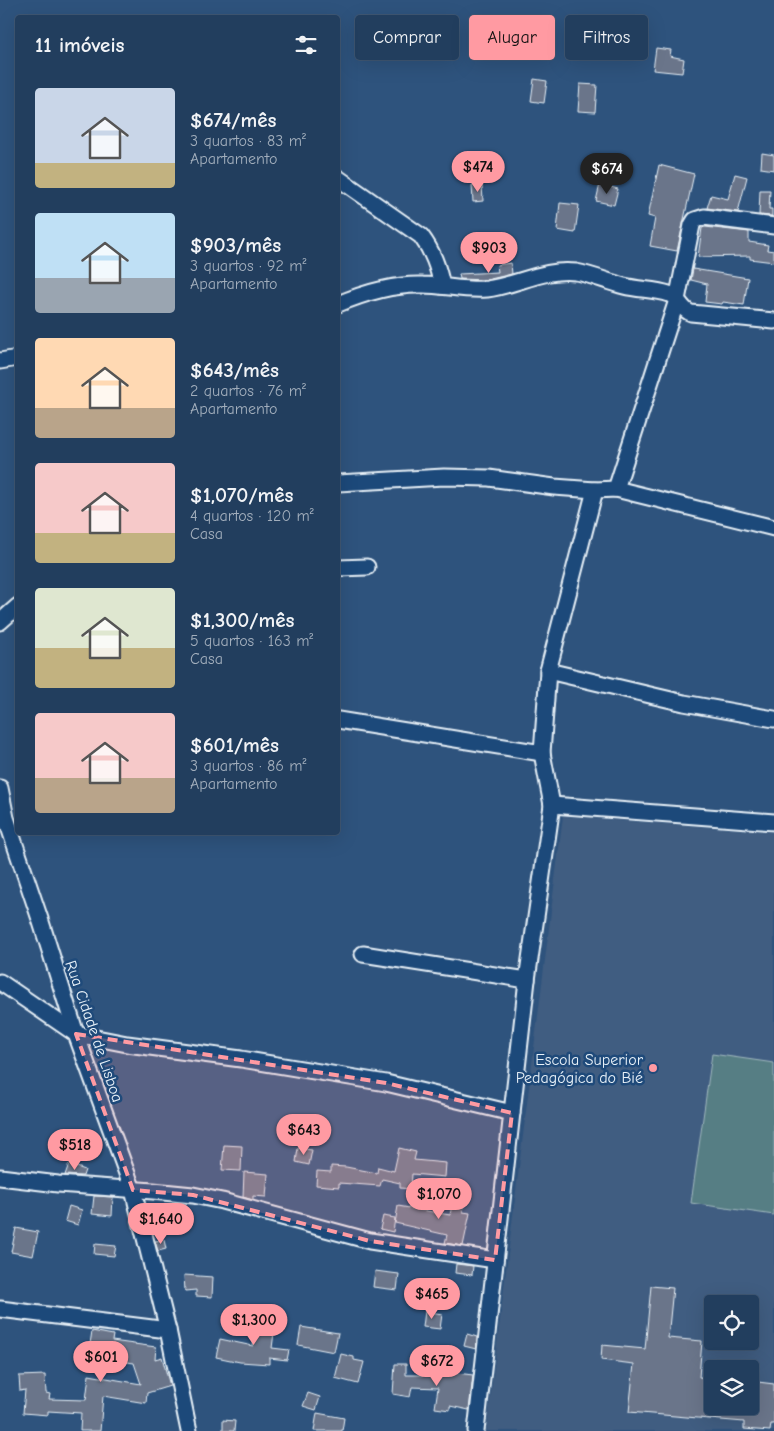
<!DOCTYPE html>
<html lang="pt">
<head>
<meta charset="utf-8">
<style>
  :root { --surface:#223e5e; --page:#2e4967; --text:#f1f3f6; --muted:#a2aebc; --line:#3f5773; --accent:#ff9aa2 }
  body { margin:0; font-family:"Comic Neue",sans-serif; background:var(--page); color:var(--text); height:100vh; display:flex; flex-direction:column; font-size:19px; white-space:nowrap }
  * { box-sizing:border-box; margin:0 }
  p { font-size:16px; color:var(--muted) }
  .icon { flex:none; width:28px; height:28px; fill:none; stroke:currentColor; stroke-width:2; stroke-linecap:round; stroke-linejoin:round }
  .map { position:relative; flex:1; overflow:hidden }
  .side { position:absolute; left:15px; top:15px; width:325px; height:820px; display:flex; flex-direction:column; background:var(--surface); border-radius:5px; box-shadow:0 5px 20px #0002,0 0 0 1px var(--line) }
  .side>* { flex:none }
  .top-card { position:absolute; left:355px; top:15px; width:344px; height:45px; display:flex; gap:10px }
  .buttons { position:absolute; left:704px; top:1295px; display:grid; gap:10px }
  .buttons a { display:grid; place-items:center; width:55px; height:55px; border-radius:5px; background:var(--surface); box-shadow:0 5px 20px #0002,0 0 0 1px var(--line); font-size:25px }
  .price { position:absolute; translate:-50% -42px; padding:0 11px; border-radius:18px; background:var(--accent); color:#111; font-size:16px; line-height:32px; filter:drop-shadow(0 1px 2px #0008) }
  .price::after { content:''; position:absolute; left:50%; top:30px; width:15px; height:11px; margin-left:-8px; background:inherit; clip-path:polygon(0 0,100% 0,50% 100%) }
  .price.current { background:#222; color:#fff }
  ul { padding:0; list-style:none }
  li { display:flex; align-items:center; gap:15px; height:125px; padding:0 20px }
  li span { display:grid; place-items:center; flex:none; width:140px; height:100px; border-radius:5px; color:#555 }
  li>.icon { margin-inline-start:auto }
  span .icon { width:60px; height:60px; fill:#fffc; stroke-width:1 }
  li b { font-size:21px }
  h2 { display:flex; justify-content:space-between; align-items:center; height:60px; padding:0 20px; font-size:21px }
  .chip { padding:0 18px; border-radius:5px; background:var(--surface); box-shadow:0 5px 20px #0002,0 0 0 1px var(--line); font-size:18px; line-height:45px }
  .chip.current { background:var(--accent); color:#111 }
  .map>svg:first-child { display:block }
  .built { fill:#405d81; fill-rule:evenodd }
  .pitch { fill:#577e84; stroke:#a0b8be }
  .building { fill:#6b758a; stroke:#e8f1f8 }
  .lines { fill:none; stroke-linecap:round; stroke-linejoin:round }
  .minor-casing { stroke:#e8f1f8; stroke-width:19 }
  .minor { stroke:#1f4a7a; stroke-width:15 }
  .marked { fill:#ff9aa2; fill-opacity:0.2; stroke:#ff9aa2; stroke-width:4; stroke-dasharray:10 6; stroke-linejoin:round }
  .poi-dot { fill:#ff9aa2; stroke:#1f4a7a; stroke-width:2 }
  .labels { text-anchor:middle; stroke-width:5; stroke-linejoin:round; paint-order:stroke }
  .street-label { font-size:16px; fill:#e8f1f8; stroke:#1f4a7a }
  .poi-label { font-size:16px; fill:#e8f1f8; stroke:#1f4a7a; text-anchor:end }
</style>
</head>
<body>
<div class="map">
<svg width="774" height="1431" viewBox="0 0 774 1431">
  <rect width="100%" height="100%" fill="#2e537d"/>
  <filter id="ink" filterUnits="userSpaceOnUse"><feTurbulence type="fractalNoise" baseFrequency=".02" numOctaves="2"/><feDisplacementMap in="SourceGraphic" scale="10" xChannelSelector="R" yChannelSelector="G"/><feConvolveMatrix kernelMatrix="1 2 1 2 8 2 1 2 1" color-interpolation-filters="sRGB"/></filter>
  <g filter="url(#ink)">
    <path class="built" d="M563 816 774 832V1431H486ZM712 1304H750V1341H712ZM712 1369H750V1406H712Z"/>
    <path class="pitch" d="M712 1054 774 1063V1215L691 1203Z"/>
    <g class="building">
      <path d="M656 48 671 50 670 56 684 59 682 73 653 70Z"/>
      <path d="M534 79 547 81 544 103 531 101Z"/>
      <path d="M580 84 597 85 595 112 578 111Z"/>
      <path d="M762 153 774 155V170L761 168Z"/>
      <path d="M659 165 694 174 677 251 650 246 655 218 648 216Z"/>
      <path d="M735 174 747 177 738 212 707 208 711 195 728 199Z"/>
      <path d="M482 184 483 201 473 202 472 185Z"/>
      <path d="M600 184 618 189 614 205 596 201Z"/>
      <path d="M760 190H770L769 209H772V216L759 215Z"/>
      <path d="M560 203 579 205 575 233 557 230Z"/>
      <path d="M705 227 749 232V242L768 245 767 250 774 251V262L750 259V256L698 257 702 228Z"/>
      <path d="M511 263 512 274 486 280 460 279 459 274 498 272 497 265Z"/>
      <path d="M693 269 748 278 744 305 723 302 722 304 705 302 707 284 691 280Z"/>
      <path d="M224 1145 242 1146 241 1171 222 1170Z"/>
      <path d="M298 1148 312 1150 309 1165 296 1162Z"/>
      <path d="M399 1148 416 1152 414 1160 446 1163 445 1177 412 1174 411 1189 400 1188V1183L382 1179 380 1186 339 1183V1187L316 1185 317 1171 331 1172V1166L346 1167 377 1173 378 1167 394 1171Z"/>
      <path d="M69 1164 85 1170 83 1176 65 1175Z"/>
      <path d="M244 1172 268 1174 266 1197 253 1196V1200L243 1197Z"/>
      <path d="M455 1190 466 1192 463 1212 470 1213 463 1246 445 1243 447 1235 395 1223 398 1206 450 1215Z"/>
      <path d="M94 1196 113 1197 112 1216 92 1214Z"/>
      <path d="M69 1206 82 1210 78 1225 65 1221Z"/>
      <path d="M383 1216 395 1218 393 1232 380 1229Z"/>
      <path d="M16 1228 38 1232 33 1256 11 1252Z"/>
      <path d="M164 1240 166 1249 158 1251 155 1241Z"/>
      <path d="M95 1244 116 1246 114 1256 94 1254Z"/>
      <path d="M456 1264 473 1266 472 1275 455 1273Z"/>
      <path d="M375 1271 399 1274 397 1290 373 1287Z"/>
      <path d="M184 1275 213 1277 212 1297 196 1296V1290L185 1291Z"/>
      <path d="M651 1286 673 1288 668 1338 702 1341 699 1377 712 1378V1406H750V1381L774 1384V1424H771L770 1431 744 1429V1422L629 1412 634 1364 601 1360 602 1345 645 1349Z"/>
      <path d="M425 1311 442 1314 440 1329 423 1327Z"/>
      <path d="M257 1315 276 1318 272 1348 289 1350 287 1360 269 1358V1364L240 1362 216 1357 220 1339 253 1346Z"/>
      <path d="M301 1327 338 1333 334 1352 298 1345Z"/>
      <path d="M92 1331 113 1335 112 1341 156 1347 155 1359 162 1357 170 1386 147 1393 146 1403 103 1396 100 1431H80L81 1413 48 1411V1415L23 1413 25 1390 20 1391 19 1376 45 1375 46 1393 50 1394 49 1399 86 1400 89 1375 141 1384 134 1363 92 1357 93 1344H90Z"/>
      <path d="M467 1334 477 1337 476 1349 464 1346Z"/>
      <path d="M341 1354 354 1357V1360L364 1362 358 1384 335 1378Z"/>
      <path d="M395 1364H406V1375H438L440 1371 473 1375 469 1410 450 1406V1410L435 1408 438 1388 412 1387 410 1397 393 1394Z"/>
      <path d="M308 1393 320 1397 316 1410 303 1406Z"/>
      <path d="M317 1413 344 1418 342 1431H314Z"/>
      <path d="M223 1420 235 1421 234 1431H223Z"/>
    </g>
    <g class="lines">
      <defs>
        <g id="minor">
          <path d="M338 178 421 236C433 252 438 267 442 286"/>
          <path d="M338 304C364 293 394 284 423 285 444 285 465 291 487 289 517 285 545 268 576 272 593 275 608 282 624 286 639 290 655 289 669 294 679 297 681 310 691 313L774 321"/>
          <path d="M0 361 18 358"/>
          <path d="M338 483 444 477 489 478 554 487 595 490 616 489 774 528"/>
          <path d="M616 489 677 300 692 225 695 220 704 217 774 226"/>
          <path d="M338 568 367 567"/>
          <path d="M0 622 18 606"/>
          <path d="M548 671 684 703 774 719"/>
          <path d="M338 720 542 753"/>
          <path d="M0 788 6 818 41 922 76 1034 133 1190 168 1330 189 1431"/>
          <path d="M552 805 774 822"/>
          <path d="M363 954 527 980"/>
          <path d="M0 982 76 1034 127 1044 241 1059 386 1083 512 1113"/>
          <path d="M0 1177 58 1184 153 1191 193 1195 222 1201 370 1241 495 1260"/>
          <path d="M0 1309 168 1330"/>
          <path d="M476 1431 527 980 552 805 542 753 548 671 595 490"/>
        </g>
      </defs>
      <use href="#minor" class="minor-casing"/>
      <use href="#minor" class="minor"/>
    </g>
  </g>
  <path class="marked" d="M76 1034 386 1083 512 1113 495 1260 370 1241 193 1195 133 1190Z"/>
  <circle class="poi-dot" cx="653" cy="1068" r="5"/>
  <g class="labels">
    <g class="street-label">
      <text transform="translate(95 1031) rotate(71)" y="6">Rua Cidade de Lisboa</text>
    </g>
    <g class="poi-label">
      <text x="643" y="1065">Escola Superior<tspan x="643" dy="18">Pedagógica do Bié</tspan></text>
    </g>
  </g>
</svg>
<div class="buttons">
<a><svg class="icon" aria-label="locate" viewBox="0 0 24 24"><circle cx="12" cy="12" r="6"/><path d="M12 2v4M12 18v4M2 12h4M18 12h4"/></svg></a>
<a><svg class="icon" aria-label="layers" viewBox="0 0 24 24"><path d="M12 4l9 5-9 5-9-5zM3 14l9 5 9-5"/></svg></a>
</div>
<b class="price" style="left:478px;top:193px">$474</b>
<b class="price current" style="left:607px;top:195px">$674</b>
<b class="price" style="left:489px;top:274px">$903</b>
<b class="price" style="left:304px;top:1156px">$643</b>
<b class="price" style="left:75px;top:1171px">$518</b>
<b class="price" style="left:439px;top:1220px">$1,070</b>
<b class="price" style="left:161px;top:1245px">$1,640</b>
<b class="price" style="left:432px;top:1320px">$465</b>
<b class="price" style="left:254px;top:1346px">$1,300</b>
<b class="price" style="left:101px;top:1383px">$601</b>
<b class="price" style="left:437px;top:1387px">$672</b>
<div class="top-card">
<a class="chip">Comprar</a>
<a class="chip current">Alugar</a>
<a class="chip">Filtros</a>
</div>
<section class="side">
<h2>11 imóveis<svg class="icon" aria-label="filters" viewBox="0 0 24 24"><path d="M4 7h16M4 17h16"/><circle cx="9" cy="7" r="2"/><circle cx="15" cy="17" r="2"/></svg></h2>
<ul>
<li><span style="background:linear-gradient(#c9d6e8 75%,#c2b280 0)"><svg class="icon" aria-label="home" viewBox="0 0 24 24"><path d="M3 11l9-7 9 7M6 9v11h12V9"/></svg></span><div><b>$674/mês</b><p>3 quartos · 83 m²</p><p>Apartamento</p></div></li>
<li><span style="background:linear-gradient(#bfe0f5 65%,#9aa5b1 0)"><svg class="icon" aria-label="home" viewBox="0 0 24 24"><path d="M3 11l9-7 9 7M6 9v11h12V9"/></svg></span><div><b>$903/mês</b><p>3 quartos · 92 m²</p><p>Apartamento</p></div></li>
<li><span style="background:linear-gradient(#ffd9b3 70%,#b9a48a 0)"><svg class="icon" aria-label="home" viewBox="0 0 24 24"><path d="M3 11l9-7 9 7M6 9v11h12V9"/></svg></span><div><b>$643/mês</b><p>2 quartos · 76 m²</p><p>Apartamento</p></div></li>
<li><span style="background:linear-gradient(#f6c9c9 70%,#c2b280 0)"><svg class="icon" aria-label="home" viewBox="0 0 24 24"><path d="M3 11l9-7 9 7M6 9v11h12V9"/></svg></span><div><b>$1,070/mês</b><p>4 quartos · 120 m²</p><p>Casa</p></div></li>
<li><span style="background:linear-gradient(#dfe7d0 60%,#c2b280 0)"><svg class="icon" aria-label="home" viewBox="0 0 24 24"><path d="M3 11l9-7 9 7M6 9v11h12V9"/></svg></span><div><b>$1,300/mês</b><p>5 quartos · 163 m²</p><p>Casa</p></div></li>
<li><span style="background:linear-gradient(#f6c9c9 65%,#b9a48a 0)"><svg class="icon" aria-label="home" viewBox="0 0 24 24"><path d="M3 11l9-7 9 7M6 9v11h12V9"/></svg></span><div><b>$601/mês</b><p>3 quartos · 86 m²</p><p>Apartamento</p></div></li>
</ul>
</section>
</div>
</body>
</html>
